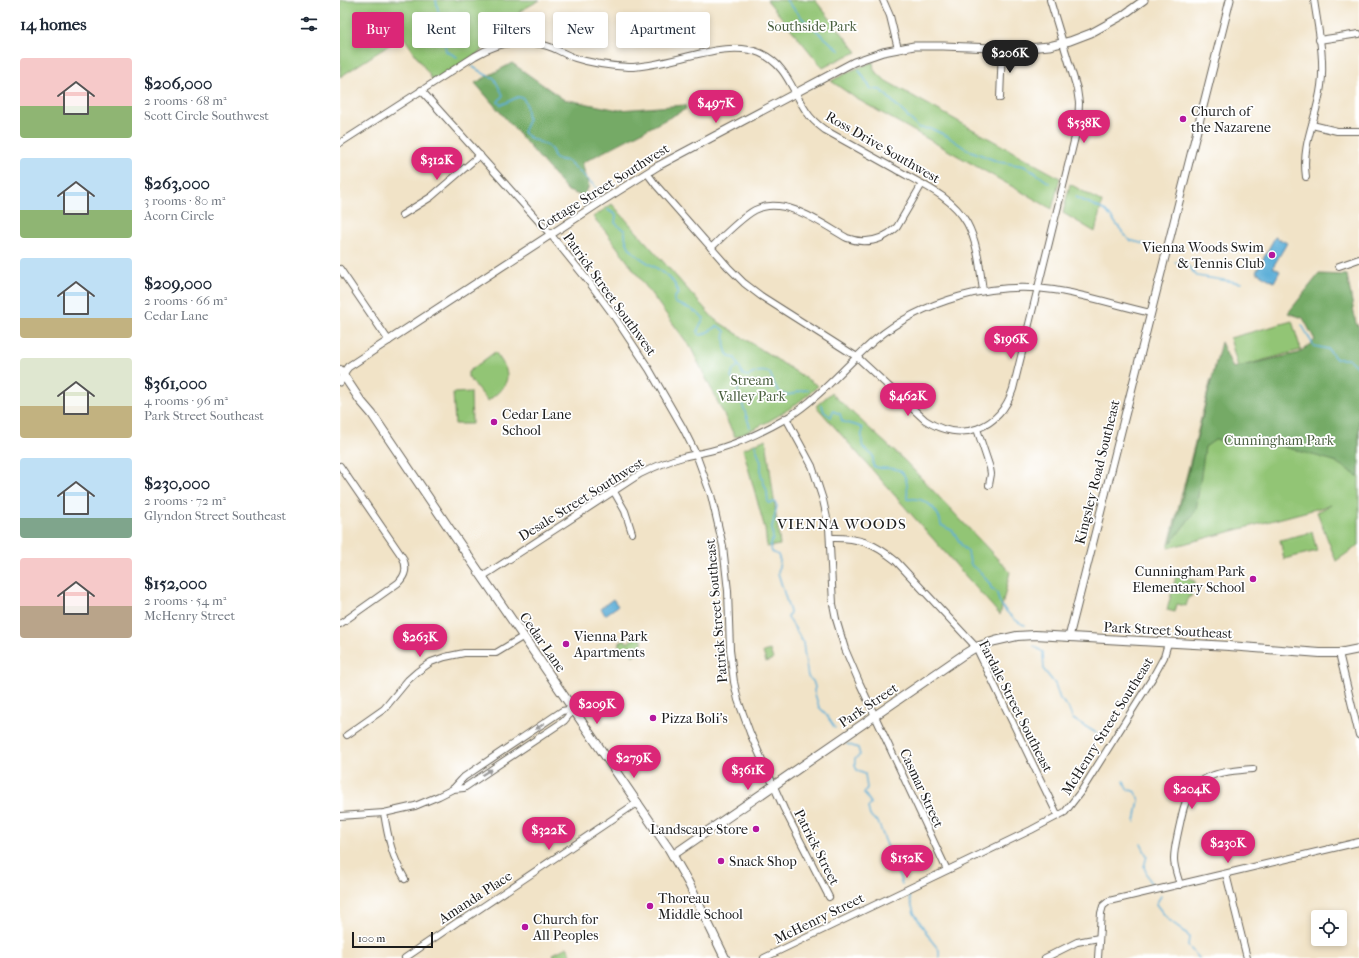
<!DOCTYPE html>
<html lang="en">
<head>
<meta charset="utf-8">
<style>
  :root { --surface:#fff; --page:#f2f2f3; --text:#1f2937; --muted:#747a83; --accent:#db2777 }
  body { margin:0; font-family:"IM FELL French Canon",serif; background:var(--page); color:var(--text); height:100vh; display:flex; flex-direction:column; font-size:15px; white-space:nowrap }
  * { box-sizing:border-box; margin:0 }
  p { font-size:13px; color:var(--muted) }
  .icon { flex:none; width:22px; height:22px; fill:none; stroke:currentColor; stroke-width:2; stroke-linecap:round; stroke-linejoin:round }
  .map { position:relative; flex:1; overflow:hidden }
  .details { display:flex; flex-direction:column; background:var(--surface); width:340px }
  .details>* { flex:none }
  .hud { position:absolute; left:12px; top:12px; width:380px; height:36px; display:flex; gap:8px }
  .controls { position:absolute; left:971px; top:910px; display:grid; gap:8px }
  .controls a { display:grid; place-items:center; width:36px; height:36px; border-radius:4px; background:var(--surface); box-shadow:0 2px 6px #0003; font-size:20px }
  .scale { position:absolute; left:12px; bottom:10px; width:81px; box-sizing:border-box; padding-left:4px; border:2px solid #1c1c1c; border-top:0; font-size:11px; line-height:14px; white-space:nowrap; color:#1c1c1c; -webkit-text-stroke:3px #fff; paint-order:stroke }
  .price { position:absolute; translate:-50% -34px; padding:0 9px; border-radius:14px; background:var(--accent); color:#fff; font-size:13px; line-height:26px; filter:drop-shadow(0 1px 2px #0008) }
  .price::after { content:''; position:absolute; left:50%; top:24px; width:12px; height:9px; margin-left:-6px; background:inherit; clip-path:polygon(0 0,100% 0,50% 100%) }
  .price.selected { background:#222; color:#fff }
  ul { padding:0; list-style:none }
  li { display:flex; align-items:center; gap:12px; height:100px; padding:0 20px }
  li span { display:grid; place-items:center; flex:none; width:112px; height:80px; border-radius:4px; color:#555 }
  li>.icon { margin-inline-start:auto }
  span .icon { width:48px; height:48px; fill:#fffc; stroke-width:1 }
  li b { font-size:17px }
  h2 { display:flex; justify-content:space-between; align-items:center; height:48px; padding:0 20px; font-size:17px }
  .chip { padding:0 14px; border-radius:4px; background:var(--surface); box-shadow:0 2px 6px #0003; font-size:14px; line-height:36px }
  .chip.selected { background:var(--accent); color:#fff }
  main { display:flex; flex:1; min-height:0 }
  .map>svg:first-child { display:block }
  .green { fill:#92c575; stroke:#577048 }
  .forest { fill:#75aa66; stroke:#486341 }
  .water { fill:#5dafd8; stroke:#3c667a }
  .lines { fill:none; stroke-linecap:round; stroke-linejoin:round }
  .stream { stroke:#5dafd8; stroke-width:1.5 }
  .minor-casing { stroke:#676258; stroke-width:8 }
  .tertiary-casing { stroke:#676258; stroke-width:9 }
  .secondary-casing { stroke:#676258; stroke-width:10 }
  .minor { stroke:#fff; stroke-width:6 }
  .tertiary { stroke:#fff; stroke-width:7 }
  .secondary { stroke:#fff; stroke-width:8 }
  .oneway { fill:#999 }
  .poi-dot { fill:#b5179e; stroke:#fff; stroke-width:1.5 }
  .labels { text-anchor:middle; stroke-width:3.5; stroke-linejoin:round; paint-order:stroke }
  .park-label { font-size:14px; fill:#4b6040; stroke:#fff }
  .poi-label { font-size:14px; fill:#1c1c1c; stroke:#fff; text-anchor:start }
  .street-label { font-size:14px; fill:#1c1c1c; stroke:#fff }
  .neighbourhood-label { font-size:15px; letter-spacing:1px; fill:#1c1c1c; stroke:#fff }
</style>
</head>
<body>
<main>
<section class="details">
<h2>14 homes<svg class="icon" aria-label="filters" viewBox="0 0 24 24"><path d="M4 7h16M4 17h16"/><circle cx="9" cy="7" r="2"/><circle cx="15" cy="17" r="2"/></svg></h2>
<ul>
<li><span style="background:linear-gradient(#f6c9c9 60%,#8fb573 0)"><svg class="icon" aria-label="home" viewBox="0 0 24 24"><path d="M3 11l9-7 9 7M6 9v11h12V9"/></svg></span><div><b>$206,000</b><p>2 rooms · 68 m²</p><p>Scott Circle Southwest</p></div></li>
<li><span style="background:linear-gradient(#bfe0f5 65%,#8fb573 0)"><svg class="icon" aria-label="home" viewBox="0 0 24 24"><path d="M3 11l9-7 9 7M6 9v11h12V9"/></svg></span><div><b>$263,000</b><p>3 rooms · 80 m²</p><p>Acorn Circle</p></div></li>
<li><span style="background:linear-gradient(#bfe0f5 75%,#c2b280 0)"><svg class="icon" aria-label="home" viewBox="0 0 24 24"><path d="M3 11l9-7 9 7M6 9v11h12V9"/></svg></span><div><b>$209,000</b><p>2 rooms · 66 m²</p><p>Cedar Lane</p></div></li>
<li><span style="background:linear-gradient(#dfe7d0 60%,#c2b280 0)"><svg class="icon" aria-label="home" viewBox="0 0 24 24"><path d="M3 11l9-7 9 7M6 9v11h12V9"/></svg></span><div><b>$361,000</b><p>4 rooms · 96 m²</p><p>Park Street Southeast</p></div></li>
<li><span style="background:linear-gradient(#bfe0f5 75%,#7fa58c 0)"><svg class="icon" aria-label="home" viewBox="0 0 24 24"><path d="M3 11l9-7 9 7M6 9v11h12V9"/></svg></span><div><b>$230,000</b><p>2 rooms · 72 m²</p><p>Glyndon Street Southeast</p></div></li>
<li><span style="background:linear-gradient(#f6c9c9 60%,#b9a48a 0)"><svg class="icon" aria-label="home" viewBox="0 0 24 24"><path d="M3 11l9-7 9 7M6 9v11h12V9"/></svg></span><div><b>$152,000</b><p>2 rooms · 54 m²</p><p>McHenry Street</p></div></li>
</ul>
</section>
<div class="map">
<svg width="1019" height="958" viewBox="0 0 1019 958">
  <rect width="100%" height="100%" fill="#fff"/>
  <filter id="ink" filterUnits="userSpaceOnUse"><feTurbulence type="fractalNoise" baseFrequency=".025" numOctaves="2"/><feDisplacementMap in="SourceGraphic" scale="8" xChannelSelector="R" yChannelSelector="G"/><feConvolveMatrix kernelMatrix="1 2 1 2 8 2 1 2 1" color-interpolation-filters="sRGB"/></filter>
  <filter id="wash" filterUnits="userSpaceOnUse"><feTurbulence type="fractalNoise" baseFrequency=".012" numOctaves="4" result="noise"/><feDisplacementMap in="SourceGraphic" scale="16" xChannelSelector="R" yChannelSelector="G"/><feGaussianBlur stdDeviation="0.9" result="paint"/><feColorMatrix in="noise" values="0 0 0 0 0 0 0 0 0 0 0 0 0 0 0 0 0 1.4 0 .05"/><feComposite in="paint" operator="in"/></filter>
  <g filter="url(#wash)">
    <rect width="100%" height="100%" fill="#f1e3c7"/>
    <g class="green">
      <path d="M0 0H200L180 11 175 22 135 56 94 82 63 36 0 77Z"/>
      <path d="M427 0H475L517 52 500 59 483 68Z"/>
      <path d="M533 62 534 70 546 81 720 178 712 209 517 99 491 81 515 69Z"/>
      <path d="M730 184 762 202 755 232 723 213Z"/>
      <path d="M272 204 374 319 478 386C453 409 425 425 395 437L351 348 266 232 253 217Z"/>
      <path d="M952 321 961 350 898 367 890 338Z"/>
      <path d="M1017 340 1019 348V545L996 561 977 512 991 505 828 548 871 379Z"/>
      <path d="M155 352C173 375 171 383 148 401L128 377V372Z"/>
      <path d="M131 392 132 424H115L113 393Z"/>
      <path d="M491 393 565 461 670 572 660 615 476 406Z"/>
      <path d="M426 439 440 545 427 547 425 529 403 449Z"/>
      <path d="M972 532 977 551 944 559 940 540Z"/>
      <path d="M836 576 855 581 851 597 849 596 846 606 837 604 835 612 827 610Z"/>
      <path d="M299 635 303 642 294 649 297 653 293 656 290 652 294 649 290 645 282 650 278 644 285 639 287 643Z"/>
      <path d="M430 650 433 659 426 662 423 652Z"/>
      <path d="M227 947 233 958H215L213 954Z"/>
    </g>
    <g class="forest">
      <path d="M172 63 223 99 279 110 345 105 346 109 242 163 249 187 242 196 228 191 135 83Z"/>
      <path d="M979 274 1007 275 1016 323 1019 327V477L994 461 941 446 875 440 865 447 856 510 831 543 881 342 893 368 959 353 975 340 963 318 948 313Z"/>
    </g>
    <g class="water">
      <path d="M935 237 947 243 933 267 940 271 934 282 916 272Z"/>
      <path d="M273 599 278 606 265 615 261 608Z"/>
    </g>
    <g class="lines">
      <g class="stream">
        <path d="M96 0 106 51 117 57"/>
        <path d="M446 0 463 19 500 51"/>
        <path d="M133 67 146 75 154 78 163 95 158 102 161 105 178 97 183 98 186 104 188 121 183 132C191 142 204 141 211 149 213 152 214 156 215 159L228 161 259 190"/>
        <path d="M519 70 531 89 541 90 579 128 592 129 607 136 626 149 659 162 684 166 697 174 709 183"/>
        <path d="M736 197 766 211 789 240 816 247"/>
        <path d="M268 210 276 215 275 223 285 231C283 264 333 264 338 293L334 299 335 303 351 309 364 318 358 329V334L362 335 378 326 385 331C384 340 383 358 395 358L403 375 409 376C416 371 422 370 430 373 434 383 437 398 452 394 457 393 462 389 468 390"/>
        <path d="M835 262 848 266 857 276 902 283"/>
        <path d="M962 325 974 346 988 349 996 359H1009L1019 369"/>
        <path d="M398 366 393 370 391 378 398 384V391L410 427"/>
        <path d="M482 405 484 412 491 417 493 411 500 414 502 421C509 425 514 423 522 428 522 432 521 445 523 447 525 450 531 453 533 456V466C541 470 547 467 555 469 568 471 568 488 567 499 571 500 572 498 576 499 589 500 600 513 601 525L613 531 622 546 628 552 630 562 632 566 639 571 650 584 651 588C658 591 657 594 659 601 663 609 676 623 685 625"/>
        <path d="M415 445 421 462V476L427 491 428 503 435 502 437 506 432 527 433 539 430 545 432 552 438 555 440 561 438 573 450 612 448 617 463 642 464 651 468 677 473 681 475 687 474 691 479 707 485 713 495 728"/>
        <path d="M694 646 703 652 704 670 715 684 720 699 728 707 733 719 758 734 764 742"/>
        <path d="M507 744 518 748 520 755 515 759C514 768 516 771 525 774L527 788 524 793 531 803 528 808 530 816 538 822 562 884"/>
        <path d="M784 781 787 789 796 792 799 800 795 822"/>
        <path d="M801 844 807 856 804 867 812 886"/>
        <path d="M569 896 574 913 591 940 599 950V958"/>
        <path d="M821 896 816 904C821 911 826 918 833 923 839 928 845 930 849 937L848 946 859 958"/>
      </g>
    </g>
  </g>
  <g filter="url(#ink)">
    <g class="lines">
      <defs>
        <g id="minor">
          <path d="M543 0 550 16 558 49"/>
          <path d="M979 40 1019 34"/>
          <path d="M81 90 211 235 249 282 274 316 309 369 343 428 356 454 371 495 383 546 388 591 390 650 394 682 398 700 410 733 444 809 489 897"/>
          <path d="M660 98 662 48"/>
          <path d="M972 125 997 131H1019"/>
          <path d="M0 143 135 56C157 43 182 38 207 46 217 49 226 55 235 58 253 64 271 66 289 67 329 67 384 38 420 53 447 65 451 89 466 111 471 119 478 125 485 130 508 143 532 156 555 169 581 184 612 196 627 223 638 243 640 269 643 291"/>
          <path d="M307 173 316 185 388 267 404 283 421 296 517 357 585 420C621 444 660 429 673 389L738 125 739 103 737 89 710 0"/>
          <path d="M966 177C961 143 977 119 981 86 985 58 978 28 974 0"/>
          <path d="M62 215 91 197 140 155"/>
          <path d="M371 248C382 237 402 217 415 210 444 195 482 224 507 238 526 245 542 241 557 227L582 184"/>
          <path d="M999 266 1019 259"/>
          <path d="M0 269 49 341"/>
          <path d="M446 418 472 466 483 500 489 527 493 604 496 619 505 649 520 684 607 870"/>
          <path d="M637 429 650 468 651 474 649 485"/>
          <path d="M0 466 63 558C67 568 66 575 58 583L0 624"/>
          <path d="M273 490 285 511 292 533"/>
          <path d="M490 538C518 537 534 543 556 561L636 647 718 816"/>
          <path d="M142 577 300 474C314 467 328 461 343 457 355 454 368 452 381 448 404 441 426 430 447 418 481 397 505 366 535 340 583 300 652 281 714 290 747 295 779 306 811 313"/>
          <path d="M999 653 1019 735"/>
          <path d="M7 735 44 709 68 680 77 672 91 662 105 657 124 653H156L184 636"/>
          <path d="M113 789 124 788 155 767 224 721 234 709"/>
          <path d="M44 813C48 838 52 857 65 879"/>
          <path d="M0 816 44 813 75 806 99 796 113 789 124 777 222 711 234 709"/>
          <path d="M886 874 907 958"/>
          <path d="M840 885C838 877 834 868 834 859 834 849 837 838 839 828 841 820 842 812 845 804 855 773 884 771 913 769"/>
          <path d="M65 958 119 921 126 918 298 802"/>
          <path d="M424 958 691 830 725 812 742 790 813 677 824 657 828 643"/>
          <path d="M705 958 737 942 759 938"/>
          <path d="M758 958 761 913 763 906 769 901 1019 842"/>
        </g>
        <g id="tertiary">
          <path d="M0 382 3 374 8 367 262 201 318 166 514 62 543 52 574 46H603L678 49 709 46 730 41 751 33 782 16 804 0"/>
          <path d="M729 637 890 0"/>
        </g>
        <g id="secondary">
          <path d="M0 370 20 400 32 414 111 531 329 849 348 882 385 958"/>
          <path d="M333 855 623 655 636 647 655 641 677 636 695 635 889 646 980 653H999L1019 649"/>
        </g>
      </defs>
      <use href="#minor" class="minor-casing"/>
      <use href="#tertiary" class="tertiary-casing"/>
      <use href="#secondary" class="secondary-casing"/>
      <use href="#minor" class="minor"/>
      <use href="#tertiary" class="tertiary"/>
      <use href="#secondary" class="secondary"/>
    </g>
    <defs><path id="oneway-solid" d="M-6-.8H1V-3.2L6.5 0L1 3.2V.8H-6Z"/></defs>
    <g class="oneway">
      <use href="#oneway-solid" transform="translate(200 726) rotate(146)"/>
      <use href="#oneway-solid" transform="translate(147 772) rotate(-33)"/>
    </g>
  </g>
  <g class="poi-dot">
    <circle cx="843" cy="119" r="4"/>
    <circle cx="932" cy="255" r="4"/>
    <circle cx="154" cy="422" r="4"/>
    <circle cx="913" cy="579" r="4"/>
    <circle cx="226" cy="644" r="4"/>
    <circle cx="313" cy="718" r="4"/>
    <circle cx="416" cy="829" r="4"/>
    <circle cx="381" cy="861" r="4"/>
    <circle cx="310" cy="906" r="4"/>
    <circle cx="185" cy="927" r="4"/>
  </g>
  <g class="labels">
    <g class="park-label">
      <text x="472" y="31">Southside Park</text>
      <text x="412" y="385">Stream<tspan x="412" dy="16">Valley Park</tspan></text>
      <text x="939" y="445">Cunningham Park</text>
    </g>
    <g class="poi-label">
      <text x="851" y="116">Church of<tspan x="851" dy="16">the Nazarene</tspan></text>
      <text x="924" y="252" text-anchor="end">Vienna Woods Swim<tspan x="924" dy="16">&amp; Tennis Club</tspan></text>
      <text x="162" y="419">Cedar Lane<tspan x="162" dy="16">School</tspan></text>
      <text x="905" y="576" text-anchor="end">Cunningham Park<tspan x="905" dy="16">Elementary School</tspan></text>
      <text x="234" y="641">Vienna Park<tspan x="234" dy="16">Apartments</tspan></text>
      <text x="321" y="723">Pizza Boli's</text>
      <text x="408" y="834" text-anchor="end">Landscape Store</text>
      <text x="389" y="866">Snack Shop</text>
      <text x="318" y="903">Thoreau<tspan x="318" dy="16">Middle School</tspan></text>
      <text x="193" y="924">Church for<tspan x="193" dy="16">All Peoples</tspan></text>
    </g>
    <g class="street-label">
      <text transform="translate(543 147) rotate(30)" y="5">Ross Drive Southwest</text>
      <text transform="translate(263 187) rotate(-32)" y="5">Cottage Street Southwest</text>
      <text transform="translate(270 294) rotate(54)" y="5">Patrick Street Southwest</text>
      <text transform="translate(757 472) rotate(-76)" y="5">Kingsley Road Southeast</text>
      <text transform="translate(241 499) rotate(-32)" y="5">Desale Street Southwest</text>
      <text transform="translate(376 611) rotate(-95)" y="5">Patrick Street Southeast</text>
      <text transform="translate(828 630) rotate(3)" y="5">Park Street Southeast</text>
      <text transform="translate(203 642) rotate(55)" y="5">Cedar Lane</text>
      <text transform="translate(528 705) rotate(-34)" y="5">Park Street</text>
      <text transform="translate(676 706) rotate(63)" y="5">Fardale Street Southeast</text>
      <text transform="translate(767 726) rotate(-58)" y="5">McHenry Street Southeast</text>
      <text transform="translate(582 788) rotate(65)" y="5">Casmar Street</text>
      <text transform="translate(477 847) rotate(63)" y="5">Patrick Street</text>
      <text transform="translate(135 897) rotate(-33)" y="5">Amanda Place</text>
      <text transform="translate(479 918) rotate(-26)" y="5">McHenry Street</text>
    </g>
    <g class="neighbourhood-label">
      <text x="502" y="529">VIENNA WOODS</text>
    </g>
  </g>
</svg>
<div class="controls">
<a><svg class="icon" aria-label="locate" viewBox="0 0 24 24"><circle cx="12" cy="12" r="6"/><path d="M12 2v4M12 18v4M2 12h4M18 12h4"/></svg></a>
</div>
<div class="scale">100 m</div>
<b class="price selected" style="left:670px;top:74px">$206K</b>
<b class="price" style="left:376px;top:124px">$497K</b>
<b class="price" style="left:744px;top:144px">$538K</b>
<b class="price" style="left:97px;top:181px">$312K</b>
<b class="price" style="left:671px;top:360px">$196K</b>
<b class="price" style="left:568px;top:417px">$462K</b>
<b class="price" style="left:80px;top:658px">$263K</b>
<b class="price" style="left:257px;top:725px">$209K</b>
<b class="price" style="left:294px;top:779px">$279K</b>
<b class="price" style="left:408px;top:791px">$361K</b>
<b class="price" style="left:852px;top:810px">$204K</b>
<b class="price" style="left:209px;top:851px">$322K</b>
<b class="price" style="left:888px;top:864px">$230K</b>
<b class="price" style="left:567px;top:879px">$152K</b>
<div class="hud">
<a class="chip selected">Buy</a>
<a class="chip">Rent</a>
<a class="chip">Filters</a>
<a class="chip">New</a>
<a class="chip">Apartment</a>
</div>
</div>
</main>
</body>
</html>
